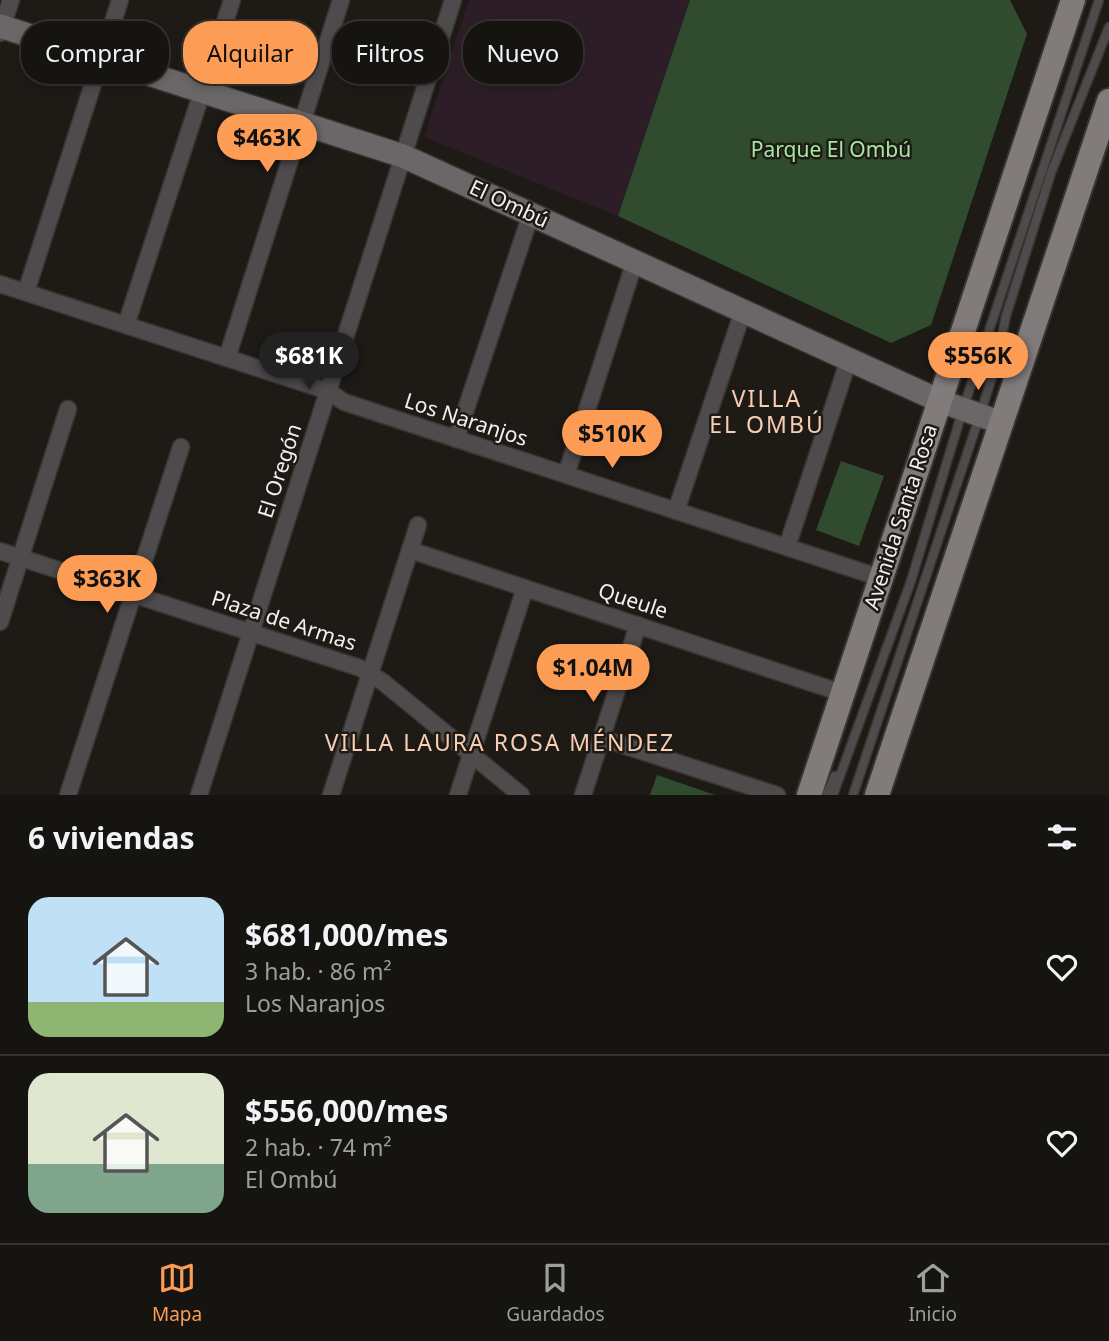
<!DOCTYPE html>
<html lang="es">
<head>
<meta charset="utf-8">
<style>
  :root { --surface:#161411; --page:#1f1d1a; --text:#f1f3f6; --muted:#9e9e9f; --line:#353331; --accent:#fd9c55 }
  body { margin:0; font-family:"Noto Sans",sans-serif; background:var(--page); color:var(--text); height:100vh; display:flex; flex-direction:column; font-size:26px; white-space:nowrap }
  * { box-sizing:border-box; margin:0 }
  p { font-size:23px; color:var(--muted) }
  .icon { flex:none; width:38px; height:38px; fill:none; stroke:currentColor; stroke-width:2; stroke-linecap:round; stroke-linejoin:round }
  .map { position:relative; height:795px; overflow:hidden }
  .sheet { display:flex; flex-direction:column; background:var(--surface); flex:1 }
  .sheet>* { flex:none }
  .top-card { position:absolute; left:21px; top:21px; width:700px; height:63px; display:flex; gap:14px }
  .price { position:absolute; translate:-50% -60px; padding:0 16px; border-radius:24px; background:var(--accent); color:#111; font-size:23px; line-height:46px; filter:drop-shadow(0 2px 4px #0008) }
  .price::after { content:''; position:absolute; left:50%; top:42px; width:21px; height:16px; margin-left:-10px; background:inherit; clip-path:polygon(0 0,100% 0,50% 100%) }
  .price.current { background:#222; color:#fff }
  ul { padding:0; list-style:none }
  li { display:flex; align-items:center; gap:21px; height:175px; padding:0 28px }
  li+li { border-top:2px solid var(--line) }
  li span { display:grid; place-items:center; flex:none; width:196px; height:140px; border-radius:21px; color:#555 }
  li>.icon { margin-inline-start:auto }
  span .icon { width:84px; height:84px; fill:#fffc; stroke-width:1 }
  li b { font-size:30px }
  h2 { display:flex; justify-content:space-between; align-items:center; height:84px; padding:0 28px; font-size:30px }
  .chip { padding:0 24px; border-radius:28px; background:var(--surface); box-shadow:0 4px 10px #0003,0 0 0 2px var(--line); font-size:24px; line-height:63px }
  .chip.current { background:var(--accent); color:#111 }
  .tabs { display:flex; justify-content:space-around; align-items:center; height:98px; border-top:2px solid var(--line); background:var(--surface); font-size:19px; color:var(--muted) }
  .tabs a { display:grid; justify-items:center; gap:4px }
  .tabs .current { color:var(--accent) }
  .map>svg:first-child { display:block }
  .education { fill:#2d1d27 }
  .green { fill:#304b2e }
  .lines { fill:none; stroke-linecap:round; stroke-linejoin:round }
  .lane-casing { stroke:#383531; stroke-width:11 }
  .street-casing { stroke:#383531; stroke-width:19 }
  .secondary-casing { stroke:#383531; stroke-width:26 }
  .primary-casing { stroke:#383531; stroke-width:28 }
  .lane { stroke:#4e4b4c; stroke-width:8 }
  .street { stroke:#4e4b4c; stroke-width:16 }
  .secondary { stroke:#6b6667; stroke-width:23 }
  .primary { stroke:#817b7c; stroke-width:24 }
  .labels { text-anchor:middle; stroke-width:5; stroke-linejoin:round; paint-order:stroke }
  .park-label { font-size:21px; fill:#a2e99d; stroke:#1e1b17 }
  .street-label { font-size:21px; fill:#f3f0ee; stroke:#1e1b17 }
  .neighbourhood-label { font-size:23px; letter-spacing:2px; fill:#f8ceb3; stroke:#1e1b17 }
</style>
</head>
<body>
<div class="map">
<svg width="1109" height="795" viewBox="0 0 1109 795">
  <rect width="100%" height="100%" fill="#1e1b17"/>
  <path class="education" d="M469 0H690L618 216 424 137Z"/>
  <g class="green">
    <path d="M690 0H1010L1027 34 931 325 891 343 618 216Z"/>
    <path d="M841 461 884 476 859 546 816 530Z"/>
    <path d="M657 775 715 795H650Z"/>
  </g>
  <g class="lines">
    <defs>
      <g id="lane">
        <path d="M826 795 835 776"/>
        <path d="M833 795 911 581 963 409 1099 0"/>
        <path d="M853 795 980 415 996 364 1006 316 1051 173 1109 27"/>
      </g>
      <g id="street">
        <path d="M0 33 11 0"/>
        <path d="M0 284 328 391 344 402 881 578"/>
        <path d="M26 292 120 0"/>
        <path d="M126 325 232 0"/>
        <path d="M227 358 341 0"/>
        <path d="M456 439 531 214"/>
        <path d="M566 475 635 261"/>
        <path d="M676 511 743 311"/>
        <path d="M787 547 849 359"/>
        <path d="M410 550 842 693"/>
        <path d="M0 551 360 668 383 682 521 795"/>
        <path d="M0 622 68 409"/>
        <path d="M601 738 777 795"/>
        <path d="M68 795 181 447"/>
        <path d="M199 795 453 0"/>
        <path d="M331 795 418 525"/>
        <path d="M458 795 525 588"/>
        <path d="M583 795 638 625"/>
      </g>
      <path id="secondary" d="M0 26 403 156 940 401 1002 423"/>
      <g id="primary">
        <path d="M809 795 1073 0"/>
        <path d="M877 795 1109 101"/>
      </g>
    </defs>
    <use href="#lane" class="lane-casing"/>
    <use href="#street" class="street-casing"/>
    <use href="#secondary" class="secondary-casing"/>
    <use href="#primary" class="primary-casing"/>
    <use href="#lane" class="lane"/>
    <use href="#street" class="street"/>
    <use href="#secondary" class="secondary"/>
    <use href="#primary" class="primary"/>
  </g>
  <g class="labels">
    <g class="park-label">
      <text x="831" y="157">Parque El Ombú</text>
    </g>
    <g class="street-label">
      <text transform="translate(509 204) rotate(25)" y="7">El Ombú</text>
      <text transform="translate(466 420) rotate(18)" y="7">Los Naranjos</text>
      <text transform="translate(280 471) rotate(-72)" y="7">El Oregón</text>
      <text transform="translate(901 517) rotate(-72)" y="7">Avenida Santa Rosa</text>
      <text transform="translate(633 601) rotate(18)" y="7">Queule</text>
      <text transform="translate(284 621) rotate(18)" y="7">Plaza de Armas</text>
    </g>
    <g class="neighbourhood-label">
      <text x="767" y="407">VILLA<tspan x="767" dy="26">EL OMBÚ</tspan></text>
      <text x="500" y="751">VILLA LAURA ROSA MÉNDEZ</text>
    </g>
  </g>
</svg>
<b class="price" style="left:267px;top:174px">$463K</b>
<b class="price current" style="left:309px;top:392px">$681K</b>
<b class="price" style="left:978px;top:392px">$556K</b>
<b class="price" style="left:612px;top:470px">$510K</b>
<b class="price" style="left:107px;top:615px">$363K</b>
<b class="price" style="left:593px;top:704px">$1.04M</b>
<div class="top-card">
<a class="chip">Comprar</a>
<a class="chip current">Alquilar</a>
<a class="chip">Filtros</a>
<a class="chip">Nuevo</a>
</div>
</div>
<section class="sheet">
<h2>6 viviendas<svg class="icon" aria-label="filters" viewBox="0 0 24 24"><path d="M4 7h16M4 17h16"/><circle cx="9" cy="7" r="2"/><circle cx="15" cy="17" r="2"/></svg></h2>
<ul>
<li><span style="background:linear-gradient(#bfe0f5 75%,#8fb573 0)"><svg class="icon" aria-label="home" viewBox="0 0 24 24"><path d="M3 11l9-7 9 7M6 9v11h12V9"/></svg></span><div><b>$681,000/mes</b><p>3 hab. · 86 m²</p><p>Los Naranjos</p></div><svg class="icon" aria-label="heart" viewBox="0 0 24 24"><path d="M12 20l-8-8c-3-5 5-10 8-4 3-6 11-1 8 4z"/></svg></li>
<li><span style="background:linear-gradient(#dfe7d0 65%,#7fa58c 0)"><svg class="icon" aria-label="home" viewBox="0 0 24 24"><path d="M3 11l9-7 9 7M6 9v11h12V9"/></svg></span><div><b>$556,000/mes</b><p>2 hab. · 74 m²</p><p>El Ombú</p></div><svg class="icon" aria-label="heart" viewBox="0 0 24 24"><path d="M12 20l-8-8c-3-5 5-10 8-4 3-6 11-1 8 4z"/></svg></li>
</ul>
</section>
<nav class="tabs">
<a class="current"><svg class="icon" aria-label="map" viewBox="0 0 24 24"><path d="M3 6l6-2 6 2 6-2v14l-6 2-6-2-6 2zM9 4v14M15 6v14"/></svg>Mapa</a>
<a><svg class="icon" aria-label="saved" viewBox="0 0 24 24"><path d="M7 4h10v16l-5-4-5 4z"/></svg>Guardados</a>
<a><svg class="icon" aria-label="home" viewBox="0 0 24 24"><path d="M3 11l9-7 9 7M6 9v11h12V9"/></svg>Inicio</a>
</nav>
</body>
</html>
